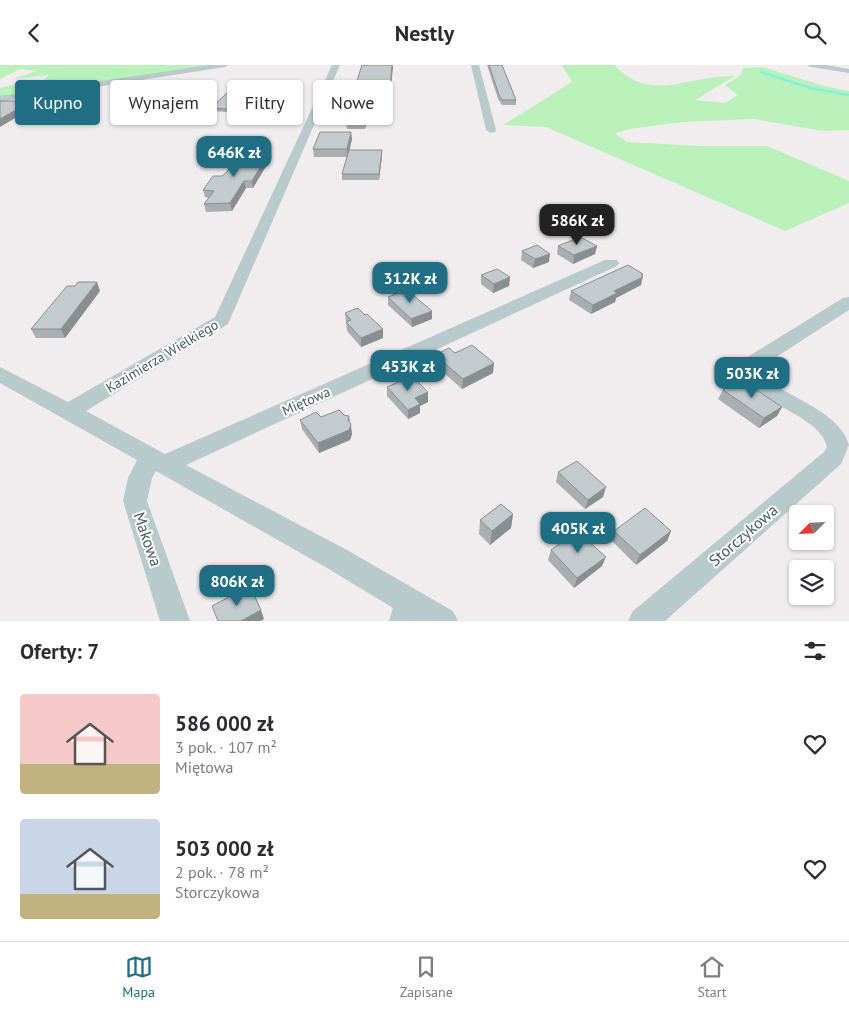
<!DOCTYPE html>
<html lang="pl">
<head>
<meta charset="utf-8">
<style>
  :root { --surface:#fff; --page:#f7f7f7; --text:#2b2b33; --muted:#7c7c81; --line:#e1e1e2; --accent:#1f6e84 }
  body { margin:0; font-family:"PT Sans",sans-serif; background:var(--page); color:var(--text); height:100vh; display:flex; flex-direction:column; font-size:19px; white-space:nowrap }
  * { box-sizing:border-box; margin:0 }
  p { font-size:16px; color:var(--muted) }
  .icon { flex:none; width:28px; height:28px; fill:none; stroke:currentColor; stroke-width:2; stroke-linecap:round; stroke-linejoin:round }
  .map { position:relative; height:556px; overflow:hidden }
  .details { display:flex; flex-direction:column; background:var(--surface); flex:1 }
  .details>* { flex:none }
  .guide { position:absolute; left:15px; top:15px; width:500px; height:45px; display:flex; gap:10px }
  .needle { width:32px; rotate:246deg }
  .controls { position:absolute; left:789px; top:440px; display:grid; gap:10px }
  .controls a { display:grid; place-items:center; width:45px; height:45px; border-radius:5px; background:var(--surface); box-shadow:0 1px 4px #0004; font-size:25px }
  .price { position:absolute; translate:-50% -42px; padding:0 11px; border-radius:10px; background:var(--accent); color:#fff; font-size:16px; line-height:32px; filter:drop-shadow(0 1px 2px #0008) }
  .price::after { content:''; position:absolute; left:50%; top:30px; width:15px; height:11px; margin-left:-8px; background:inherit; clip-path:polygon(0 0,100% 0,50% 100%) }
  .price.active { background:#222; color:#fff }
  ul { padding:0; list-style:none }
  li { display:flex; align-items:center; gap:15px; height:125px; padding:0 20px }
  li span { display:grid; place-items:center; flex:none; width:140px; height:100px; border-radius:5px; color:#555 }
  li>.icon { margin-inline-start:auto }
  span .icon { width:60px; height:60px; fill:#fffc; stroke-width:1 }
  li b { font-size:21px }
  h2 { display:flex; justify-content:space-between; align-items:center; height:60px; padding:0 20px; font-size:21px }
  .tag { padding:0 18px; border-radius:5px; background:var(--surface); box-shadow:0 1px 4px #0004; font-size:18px; line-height:45px }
  .tag.active { background:var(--accent); color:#fff }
  header { display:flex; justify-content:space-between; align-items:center; height:65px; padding:0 20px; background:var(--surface); font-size:22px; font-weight:800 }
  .tab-bar { display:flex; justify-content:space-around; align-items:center; height:70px; border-top:1px solid var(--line); background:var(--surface); font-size:14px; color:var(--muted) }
  .tab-bar a { display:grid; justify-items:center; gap:2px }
  .tab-bar .active { color:var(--accent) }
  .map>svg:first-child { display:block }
  .green { fill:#baf1ba }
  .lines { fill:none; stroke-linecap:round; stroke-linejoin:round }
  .stream { stroke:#85efdc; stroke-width:2.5 }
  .minor { fill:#b8cacc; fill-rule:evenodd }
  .wall { fill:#a9afb1 }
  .shaded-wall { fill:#898e90 }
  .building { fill:#c4cbce; stroke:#898e90 }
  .labels { text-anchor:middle; stroke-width:4; stroke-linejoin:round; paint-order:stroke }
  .street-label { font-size:14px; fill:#455a5c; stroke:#fff }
  .near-street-label { font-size:16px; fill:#455a5c; stroke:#fff }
</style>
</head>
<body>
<header><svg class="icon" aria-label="back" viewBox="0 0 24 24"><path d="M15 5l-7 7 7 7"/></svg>Nestly<svg class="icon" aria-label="search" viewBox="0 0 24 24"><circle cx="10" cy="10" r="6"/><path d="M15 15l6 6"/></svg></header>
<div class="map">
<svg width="849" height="556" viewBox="0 0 849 556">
  <rect width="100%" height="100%" fill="#f1edef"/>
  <g class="green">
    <path d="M0 0H217L0 32V23L27 16 32 19 42 17 49 10 13 14 37 6 20 4 0 14Z"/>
    <path d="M562 0H614C652 40 689 9 735 11L695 35 725 38 738 30 725 20 741 10 743 3 763 2 824 21 849 26V65L823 66 754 54 682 57 630 64 615 68 627 77 701 81H767L849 116V138L785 166 546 62 503 60 572 17Z"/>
  </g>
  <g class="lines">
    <path class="stream" d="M761 7 810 23 849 30"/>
    <g class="minor">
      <path d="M209 0H229L225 2 0 37V31Z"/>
      <path d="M332 0H340L228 259 86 346 165 389 605 195H617L619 198 617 201 186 400 347 485 453 546 458 556H389L393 543 327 503 156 406 152 413 147 436 190 556H160L123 436 128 413 137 395 0 318V302L68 337 215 252Z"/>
      <path d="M471 0H479L496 65 495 67 491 68 486 65Z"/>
      <path d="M807 0H826L849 4V8L811 2Z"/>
      <path d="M849 232V245L761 302V304C764 326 839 341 849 380L841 399 665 556H628L633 546 824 387 827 382C820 348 746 337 741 304L746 293 843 233Z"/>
    </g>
  </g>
  <g class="wall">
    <path d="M362 0H393L389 40H371L365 64H347L346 57 356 28V19Z"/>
    <path d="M487 0H502L516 35V40H502L498 34Z"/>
    <path d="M254 28V31L241 48 212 46 211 43Z"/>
    <path d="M352 74 349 85H382V91L379 115H342V109L347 92H314L313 84Z"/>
    <path d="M268 89 269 96 253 123H246L232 146 206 147 204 139 209 133 205 132 203 125 222 111Z"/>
    <path d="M558 181H597L595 189 573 199 557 189Z"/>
    <path d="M522 186 549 197 533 203 521 195Z"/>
    <path d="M481 210 510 212 509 221 493 228 481 219Z"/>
    <path d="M643 211 641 220 616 233 615 237 591 249 569 235 571 226Z"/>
    <path d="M100 226 65 273H36L31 264Z"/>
    <path d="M388 232 432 254 412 262 388 240Z"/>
    <path d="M345 248 365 250 383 264V273L361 282 347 266Z"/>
    <path d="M455 288 493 308 462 324 435 300V290Z"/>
    <path d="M387 322 428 327V337L420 341V348L408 354 387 331Z"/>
    <path d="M723 325 782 342 777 351 759 363 718 334Z"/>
    <path d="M321 352 350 358 351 359 352 369 350 375 319 388 302 364 300 355Z"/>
    <path d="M558 407 603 432 585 444 556 417Z"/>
    <path d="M513 449 511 463 490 480 479 469 480 455Z"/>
    <path d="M614 466H671L667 476 636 500 611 475Z"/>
    <path d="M551 485 602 501 574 523 548 495Z"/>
  </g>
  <g class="shaded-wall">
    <path d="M392 0 393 2 389 40V34Z"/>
    <path d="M254 28V31L241 48 240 45Z"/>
    <path d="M370 34 371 40 365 64V57Z"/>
    <path d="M32 36 34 42 0 62V54Z"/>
    <path d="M351 67 352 74 348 92 347 84Z"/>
    <path d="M382 85V91L379 115V109Z"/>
    <path d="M268 89 269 96 253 123 252 116Z"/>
    <path d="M244 116 246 123 232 146 230 138Z"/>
    <path d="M597 181 595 189 573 199 574 190Z"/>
    <path d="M550 189 549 197 533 203 535 194Z"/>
    <path d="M643 209 641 220 616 233 615 237 591 249 593 240 614 226Z"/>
    <path d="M510 212 509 221 493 228 494 219Z"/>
    <path d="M97 217 100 226 65 273 61 264Z"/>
    <path d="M432 246V254L412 262 411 254Z"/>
    <path d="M383 264V273L361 282V273Z"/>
    <path d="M494 298 493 308 462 324 463 314Z"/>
    <path d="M428 327V337L420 341V348L408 354V345L415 333Z"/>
    <path d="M782 342 777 351 759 363 764 353Z"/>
    <path d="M349 351 352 369 350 375 319 388 318 378 348 355Z"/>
    <path d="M606 422 603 432 585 444 588 435Z"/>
    <path d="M513 449 511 463 490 480 492 466Z"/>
    <path d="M671 466 667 476 636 500 640 490Z"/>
    <path d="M606 492 602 501 574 523 577 513Z"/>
    <path d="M261 545 264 554 261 556H241Z"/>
  </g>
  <g class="building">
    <path d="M362 0H392L389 34H370L365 57H346L358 22H356V19Z"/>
    <path d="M489 0H502L516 35H502L499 30Z"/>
    <path d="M227 28H254L240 45 211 43Z"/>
    <path d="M0 36H32L0 54Z"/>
    <path d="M320 67H351L347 84H313Z"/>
    <path d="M349 85H382L379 109H342Z"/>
    <path d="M239 89H268L252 116H244L230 138 204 139 214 126 203 125 213 111H222L227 107Z"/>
    <path d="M580 172 597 181 574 190 558 181Z"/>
    <path d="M537 180 550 189 535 194 522 186Z"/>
    <path d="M628 200 643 209 641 210 643 212 614 226 617 228 593 240 571 226Z"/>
    <path d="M497 204 510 212 494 219 481 210Z"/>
    <path d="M78 217H97L61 264H31L67 221H75Z"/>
    <path d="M407 225 432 246 411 254 388 232Z"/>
    <path d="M358 243 365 250 367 249 383 264 361 273 346 257 351 255 345 248Z"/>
    <path d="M472 280 494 298 463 314 435 290 449 283 455 288Z"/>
    <path d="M412 311 428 327 415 333 420 339 408 345 387 322Z"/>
    <path d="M740 314 782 342 764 353 723 325Z"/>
    <path d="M339 345 344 350 349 351 348 355 351 359 349 365 318 378 300 355 316 347 321 352Z"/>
    <path d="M577 396 606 422 588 435 558 407Z"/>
    <path d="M501 439 513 449 492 466 480 455Z"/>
    <path d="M645 443 671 466 640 490 614 466Z"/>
    <path d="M577 466 606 492 577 513 551 485Z"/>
    <path d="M250 521 261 545 241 556H218L212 541Z"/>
  </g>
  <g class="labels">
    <g class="street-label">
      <text transform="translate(162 291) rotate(-31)" y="5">Kazimierza Wielkiego</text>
      <text transform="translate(306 336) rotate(-24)" y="5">Miętowa</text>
    </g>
    <g class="near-street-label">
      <text transform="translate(743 470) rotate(-41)" y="6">Storczykowa</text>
      <text transform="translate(148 474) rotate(71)" y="6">Makowa</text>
    </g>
  </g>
</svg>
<div class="controls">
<a><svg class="needle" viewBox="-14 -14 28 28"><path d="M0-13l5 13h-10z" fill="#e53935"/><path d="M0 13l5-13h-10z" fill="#7c7c81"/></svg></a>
<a><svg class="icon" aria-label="layers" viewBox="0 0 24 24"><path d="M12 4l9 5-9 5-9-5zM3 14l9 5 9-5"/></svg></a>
</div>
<b class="price" style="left:234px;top:113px">646K zł</b>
<b class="price active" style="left:577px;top:181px">586K zł</b>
<b class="price" style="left:410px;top:239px">312K zł</b>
<b class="price" style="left:408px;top:327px">453K zł</b>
<b class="price" style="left:752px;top:334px">503K zł</b>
<b class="price" style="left:578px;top:489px">405K zł</b>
<b class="price" style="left:237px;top:542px">806K zł</b>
<div class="guide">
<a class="tag active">Kupno</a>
<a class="tag">Wynajem</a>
<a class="tag">Filtry</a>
<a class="tag">Nowe</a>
</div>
</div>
<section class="details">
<h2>Oferty: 7<svg class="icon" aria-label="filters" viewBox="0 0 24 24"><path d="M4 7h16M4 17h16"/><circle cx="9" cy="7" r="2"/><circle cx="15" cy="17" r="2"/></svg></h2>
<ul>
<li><span style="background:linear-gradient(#f6c9c9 70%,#c2b280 0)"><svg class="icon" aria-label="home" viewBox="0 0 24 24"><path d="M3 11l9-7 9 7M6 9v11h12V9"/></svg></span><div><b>586 000 zł</b><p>3 pok. · 107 m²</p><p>Miętowa</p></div><svg class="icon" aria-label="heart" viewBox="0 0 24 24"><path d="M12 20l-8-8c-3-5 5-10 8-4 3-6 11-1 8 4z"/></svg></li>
<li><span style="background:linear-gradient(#c9d6e8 75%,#c2b280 0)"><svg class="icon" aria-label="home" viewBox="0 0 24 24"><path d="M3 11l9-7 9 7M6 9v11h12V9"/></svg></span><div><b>503 000 zł</b><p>2 pok. · 78 m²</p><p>Storczykowa</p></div><svg class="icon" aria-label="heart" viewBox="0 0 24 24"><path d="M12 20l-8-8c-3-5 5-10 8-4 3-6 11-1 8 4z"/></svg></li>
</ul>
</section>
<nav class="tab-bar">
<a class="active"><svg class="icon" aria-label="map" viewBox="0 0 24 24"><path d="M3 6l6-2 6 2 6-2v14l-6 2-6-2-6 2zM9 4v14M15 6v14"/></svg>Mapa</a>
<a><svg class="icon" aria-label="saved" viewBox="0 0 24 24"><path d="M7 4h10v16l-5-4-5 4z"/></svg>Zapisane</a>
<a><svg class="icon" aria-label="home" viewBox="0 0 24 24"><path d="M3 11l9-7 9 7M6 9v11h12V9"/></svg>Start</a>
</nav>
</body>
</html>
